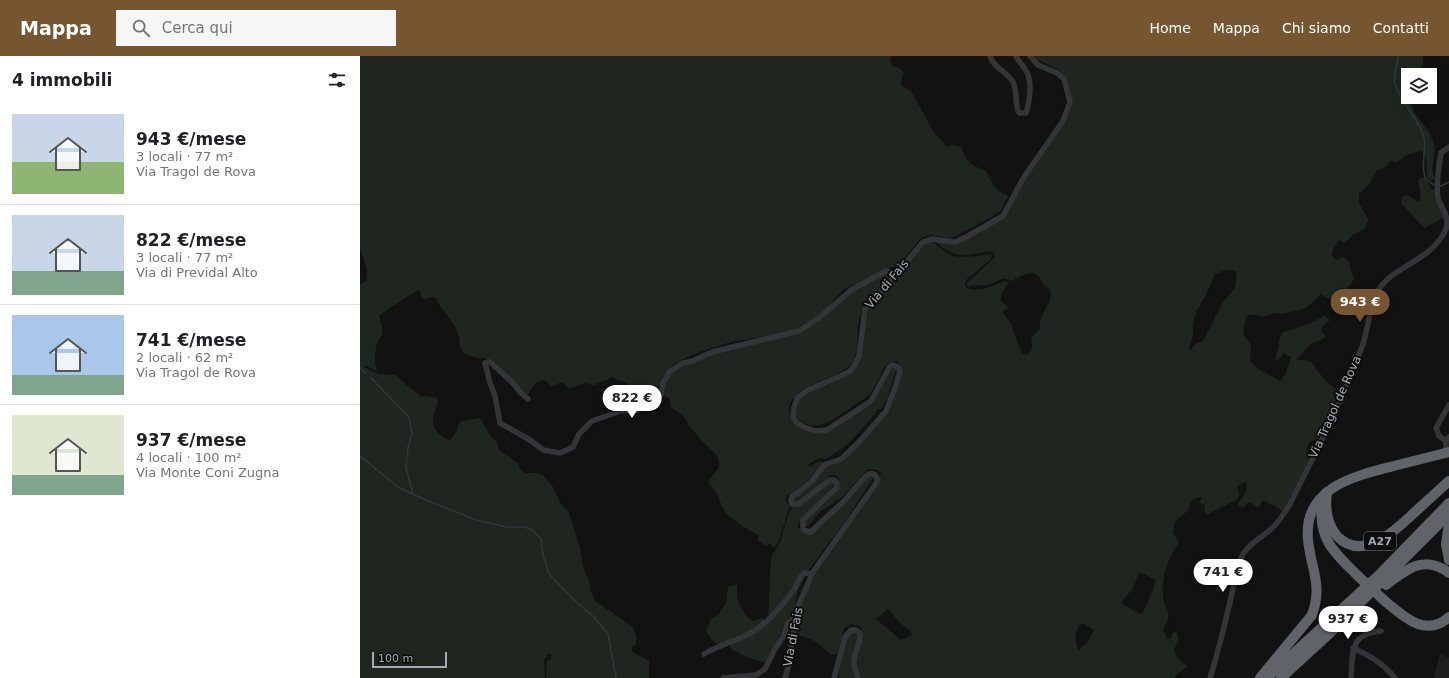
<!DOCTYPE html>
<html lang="it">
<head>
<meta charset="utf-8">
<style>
  :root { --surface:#fff; --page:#f6f6f6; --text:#202124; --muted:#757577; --line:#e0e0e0; --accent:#755631 }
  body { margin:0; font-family:"DejaVu Sans",sans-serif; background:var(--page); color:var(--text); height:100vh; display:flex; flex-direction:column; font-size:15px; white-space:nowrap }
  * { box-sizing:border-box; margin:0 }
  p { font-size:13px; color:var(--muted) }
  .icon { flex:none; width:22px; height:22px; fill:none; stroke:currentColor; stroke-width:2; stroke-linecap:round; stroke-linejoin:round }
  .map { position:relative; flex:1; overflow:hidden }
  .sheet { display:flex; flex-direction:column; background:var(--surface); width:360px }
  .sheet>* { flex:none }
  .controls { position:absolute; left:1041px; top:12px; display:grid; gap:8px }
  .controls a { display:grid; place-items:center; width:36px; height:36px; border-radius:0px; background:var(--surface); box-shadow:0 4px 16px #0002; font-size:20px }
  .scale { position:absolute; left:12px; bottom:10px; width:75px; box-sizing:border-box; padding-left:4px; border:2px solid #a5abb2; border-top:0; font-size:11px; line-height:14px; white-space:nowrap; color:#a5abb2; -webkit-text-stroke:3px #0d0d0e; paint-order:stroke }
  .price { position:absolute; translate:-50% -34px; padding:0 9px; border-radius:14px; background:#fff; color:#222; font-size:13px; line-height:26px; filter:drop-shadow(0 1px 2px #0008) }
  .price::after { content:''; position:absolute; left:50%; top:24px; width:12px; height:9px; margin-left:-6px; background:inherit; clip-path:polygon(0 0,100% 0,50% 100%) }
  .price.on { background:var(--accent); color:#fff }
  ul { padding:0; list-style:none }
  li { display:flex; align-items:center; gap:12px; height:100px; padding:0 12px }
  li+li { border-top:1px solid var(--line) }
  li span { display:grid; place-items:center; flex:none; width:112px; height:80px; border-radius:0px; color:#555 }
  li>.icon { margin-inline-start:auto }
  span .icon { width:48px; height:48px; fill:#fffc; stroke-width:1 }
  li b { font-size:17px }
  h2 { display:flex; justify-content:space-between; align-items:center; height:48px; padding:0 12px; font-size:17px }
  header { display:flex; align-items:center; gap:24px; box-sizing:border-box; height:56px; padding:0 20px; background:var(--accent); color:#fff }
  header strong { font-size:19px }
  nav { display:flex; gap:22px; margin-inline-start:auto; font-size:14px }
  .search { width:280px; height:36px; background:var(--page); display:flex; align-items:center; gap:10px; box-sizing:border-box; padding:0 14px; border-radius:0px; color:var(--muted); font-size:15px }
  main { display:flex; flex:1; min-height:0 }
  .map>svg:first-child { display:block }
  .built { fill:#1e1e20 }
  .green { fill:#1f261f; fill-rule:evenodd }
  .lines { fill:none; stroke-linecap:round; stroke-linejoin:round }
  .stream { stroke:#2f383c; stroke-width:1.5 }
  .minor { stroke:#343538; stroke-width:5.5 }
  .motorway { stroke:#606368; stroke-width:10 }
  .motorway-bridge { stroke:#606368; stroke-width:10 }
  .labels { text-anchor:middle; stroke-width:4; stroke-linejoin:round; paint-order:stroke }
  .shield { fill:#0d0d0e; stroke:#777c81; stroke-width:1 }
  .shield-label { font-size:11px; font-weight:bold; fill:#a5abb2 }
  .street-label { font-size:12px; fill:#a5abb2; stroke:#0d0d0e }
</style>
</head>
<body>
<header>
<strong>Mappa</strong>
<div class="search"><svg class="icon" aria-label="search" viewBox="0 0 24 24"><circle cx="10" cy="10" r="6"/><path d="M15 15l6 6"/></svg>Cerca qui</div>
<nav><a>Home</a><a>Mappa</a><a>Chi siamo</a><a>Contatti</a></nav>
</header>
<main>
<section class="sheet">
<h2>4 immobili<svg class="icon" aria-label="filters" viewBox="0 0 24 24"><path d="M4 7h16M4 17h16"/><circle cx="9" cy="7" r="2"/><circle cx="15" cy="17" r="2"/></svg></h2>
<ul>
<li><span style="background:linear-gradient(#c9d6e8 60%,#8fb573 0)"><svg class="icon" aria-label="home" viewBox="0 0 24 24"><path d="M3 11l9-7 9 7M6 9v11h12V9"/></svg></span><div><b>943 €/mese</b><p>3 locali · 77 m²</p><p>Via Tragol de Rova</p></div></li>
<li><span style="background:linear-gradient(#c9d6e8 70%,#7fa58c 0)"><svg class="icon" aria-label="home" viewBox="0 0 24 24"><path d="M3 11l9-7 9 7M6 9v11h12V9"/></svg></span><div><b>822 €/mese</b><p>3 locali · 77 m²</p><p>Via di Previdal Alto</p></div></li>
<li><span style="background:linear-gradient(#a9c7e8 75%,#7fa58c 0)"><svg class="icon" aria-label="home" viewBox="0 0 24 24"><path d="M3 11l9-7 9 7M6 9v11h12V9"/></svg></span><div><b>741 €/mese</b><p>2 locali · 62 m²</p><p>Via Tragol de Rova</p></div></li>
<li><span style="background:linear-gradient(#dfe7d0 75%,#7fa58c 0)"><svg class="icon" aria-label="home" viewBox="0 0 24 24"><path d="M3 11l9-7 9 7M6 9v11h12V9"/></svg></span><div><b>937 €/mese</b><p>4 locali · 100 m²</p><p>Via Monte Coni Zugna</p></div></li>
</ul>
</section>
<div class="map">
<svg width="1089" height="622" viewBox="0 0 1089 622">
  <rect width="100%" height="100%" fill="#121213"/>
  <path class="built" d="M1080 598 1089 602V622H1074Z"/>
  <g class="green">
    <path d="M0 0H532L530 2 532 10C538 11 542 12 544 18L541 25V30L551 35 575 78 588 92 590 89 601 91C603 95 604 100 606 103 610 109 619 112 626 115 632 128 635 134 648 140L641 154 633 160 594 181 589 182 571 179 562 181 539 208 535 211 528 212C520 217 512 221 504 225 496 228 488 230 482 235 474 241 471 250 464 256 458 261 448 267 441 271 421 280 397 281 376 285 355 290 334 297 316 307 292 321 307 345 274 350 274 346 277 344 277 341 276 338 275 336 274 335 267 323 261 327 252 321L234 329 226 327 208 333C204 324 198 327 191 331L187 326 183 324C173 326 173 331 168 338L164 337 131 306 124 302 122 303C116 301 109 301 104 297 99 293 100 286 99 280 96 269 87 260 81 251 78 248 78 244 74 241L66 243 62 242 59 234 29 252 19 260C21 266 23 272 22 279 21 280 19 283 18 285 15 292 13 308 18 316L5 309 4 311 19 318 35 319 61 341 66 340 77 342C79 350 76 350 74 357 70 371 78 380 90 384 96 378 97 372 101 365L120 362 131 380 137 387 139 394 159 408V413L165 417H174L183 419 193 431 202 450 209 456 220 492 224 514 229 524 230 534 235 545 272 570 277 582 275 589 272 591V596L285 602 289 605V622H186L187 605 191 603 192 599 189 597 184 604 185 622H0V228L6 225 7 214 0 192Z"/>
    <path d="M674 0H1063V9L1058 19H1048V41H1051C1051 61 1065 66 1072 82 1076 92 1074 103 1072 113 1072 116 1074 119 1075 122L1072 125H1070L1067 121C1066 111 1070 102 1061 95L1046 99 1037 106 1030 105 1026 111 1017 114 1010 127 999 138V147L1008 163C1006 176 1001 174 993 179 990 181 988 184 985 187L979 184 972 195V200L976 204 983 201 989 205 990 214 994 222 991 228 984 235 983 231 975 244 967 242 960 238 956 244 945 252 932 256 921 258 915 257 903 261 891 258 886 261 883 278 891 289 890 306 897 312 920 325 926 317 931 301 924 297 918 304 915 305 921 277 946 269 965 260 970 264 962 271 961 275 966 281 956 286 952 287 936 304H944L952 307 966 326 979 335 971 357 960 382 953 384 948 388 947 393 949 406 923 455 903 444 899 450 897 451 890 446 883 451H879L878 447C883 441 890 434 885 426L877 430C879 435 881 440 876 444L848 458 845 456V449L839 447 842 442 841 441C827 443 833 449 825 457 822 460 818 462 815 466L813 477 819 487C808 501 801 521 803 539 804 558 815 552 803 574L808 583H810L814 575 817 577 819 584C810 596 816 603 828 610 823 614 818 616 814 622H500C499 615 496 607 497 600 498 589 506 581 500 570L491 568 484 573 477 599 470 598 455 585 434 577 442 532H445L452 521 519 425 521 417 517 414 508 413 481 442 461 455 448 470H445L443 468 479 428V423L475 419H470L463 427 436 445 434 446 432 443 461 414 479 403 523 358 541 313V310L537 305 528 307C520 316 517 330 509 339 503 344 495 348 489 353 472 364 453 381 435 359L439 342 495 310 506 255 537 216 569 183C592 201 587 202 617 200 622 200 628 197 632 199L631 203 607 223 605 228V231C616 238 634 230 644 225L649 226 641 238V245L649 252 644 254 643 257 651 268 656 283 663 298 667 299C674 293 672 289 671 281L680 273C677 259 695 246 690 233 682 229 684 227 679 221 671 213 659 221 651 225L645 222 627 229 609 230 607 229V227L632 204 635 201 634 197 630 195C602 200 595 204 573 183L595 185 642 159 708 55 706 23 699 14 680 5ZM869 213 875 215 877 218 875 232 863 246 843 285 835 288 831 294H830L829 290 833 280V269L836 256 846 239 855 218ZM780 516 796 524 793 534 783 556 780 558 762 548C764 540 770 538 773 531 776 526 776 522 780 516ZM528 553 540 567 551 575 552 577 550 580 541 584 516 563ZM720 568H725L734 574 727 587 718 595 715 579Z"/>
    <path d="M1061 121 1065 123 1072 134H1076L1085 162 1081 163 1065 172 1062 170 1045 151 1041 148 1043 140 1047 139 1059 146 1061 140 1058 124Z"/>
    <path d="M526 215 531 219 529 221C519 233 503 247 499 263 496 276 500 292 493 305 481 325 433 325 429 353 429 356 429 360 431 362 435 366 450 371 456 374L470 370 510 343 531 310 536 312V315L527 343 521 353H518L510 364 486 390 466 403 459 402 448 409 449 411 459 405 463 406 444 429 437 435 430 437 427 439 425 444 430 450 418 486 414 492 409 487 406 490 398 484 399 480 379 468 367 458 362 450 356 436 348 426 359 411C360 398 353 396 345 388 340 383 336 378 331 372 328 369 327 365 324 361 320 357 314 355 310 350V346L309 342 305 341 302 332 306 319 331 304 443 273 475 246Z"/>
    <path d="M511 419 513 422 486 464 448 515H444L432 533 408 563 411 501 420 487 428 460 433 450 469 426H475L474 429 439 466 438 471 440 474 448 475C467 454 490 438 511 419Z"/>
    <path d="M446 519 438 534 433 559 428 563 406 607 392 603 372 594 370 591 371 588 396 577Z"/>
    <path d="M377 528V543L386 560 393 565 402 562 406 565C393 576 374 584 357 588L352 584 346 574 351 563 359 558 366 547 368 531Z"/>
    <path d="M489 574 498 576V583L492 601 496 622H479L478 610Z"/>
  </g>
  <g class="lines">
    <g class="stream">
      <path d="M1038 0C1038 10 1033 17 1035 27 1039 45 1057 61 1063 78 1068 91 1060 108 1065 121 1067 126 1075 130 1081 130 1083 129 1087 127 1089 126"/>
      <path d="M0 311 5 317"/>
      <path d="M10 321 49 361 52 378 48 391 46 412 53 438"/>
      <path d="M0 400 38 431 61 442 116 464 147 471H165L172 474 181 483 183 499 189 518 214 544 234 561 248 578 256 622"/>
    </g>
    <g class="minor">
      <path d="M630 0C633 11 647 16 653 26 658 36 654 48 659 57H666C670 44 673 24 665 13 662 8 658 5 656 0"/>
      <path d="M168 343 160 336 153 327 130 306 125 307 130 327 135 340 140 367 170 384 183 394 200 397 213 391 219 378 232 365 261 355 278 354 291 347 301 339 303 327 310 315 323 307 333 305 352 296 439 275 459 262 491 234 526 215 537 217"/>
      <path d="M1086 385 1079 380 1076 372 1089 349"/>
      <path d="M1086 391V385L1089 381"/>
      <path d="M993 592C1010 600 1023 607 1035 622"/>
      <path d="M344 598C366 585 387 584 407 565 417 556 425 545 433 535 437 529 439 521 444 517L452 518"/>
      <path d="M363 622 396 619 405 613 415 593 423 581 428 567 436 561"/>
      <path d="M425 622 428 612 437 552 453 516 512 433 517 426V422L514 418H509L504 422 482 447 451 476 447 475 443 473V464L477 431V427L474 424H470L438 448H432L431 444 432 440 438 437 452 425 464 409 481 403 498 387 526 355 535 332 540 315 538 311 533 309 530 310 511 345 467 374 455 375 444 371 436 366 433 360 434 351 438 341 448 334 489 316 494 310 499 300 505 253 537 217 563 186 572 183 595 186 608 180 643 160 664 121 703 65 710 46 704 23 697 17 678 9 670 0"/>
      <path d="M474 622 485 581 491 574H496L500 577C501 587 494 596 494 606 494 611 497 617 498 622"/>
      <path d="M850 622C862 584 870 545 879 507 885 489 898 485 911 473 919 466 924 458 930 448 946 415 964 382 979 347 987 329 994 310 1002 291 1009 273 1008 251 1019 233 1035 209 1072 205 1086 173 1089 162 1084 155 1079 145 1075 135 1079 109 1081 97L1089 91"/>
      <path d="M991 622C993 596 989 578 1021 575"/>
    </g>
    <g class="motorway">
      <path d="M967 436C965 451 967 468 977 480 1003 507 1036 474 1055 456 1066 446 1078 435 1089 425"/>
      <path d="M962 451C958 484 977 499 998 520"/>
      <path d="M1089 468 1086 488 1089 504"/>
      <path d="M1026 529C1047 513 1065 498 1089 517"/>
      <path d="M1026 546C1044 561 1066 582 1089 561"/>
      <path d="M909 620 1019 519 1089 447"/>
      <path d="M900 622 952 559C963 528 951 514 948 484 943 433 991 421 1030 411 1050 406 1069 401 1089 396"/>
      <path d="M921 622 970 577 1089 458"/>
    </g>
    <path class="motorway-bridge" d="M998 520 1026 546"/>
  </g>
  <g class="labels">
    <rect class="shield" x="1004" y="476" width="32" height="18" rx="3"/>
    <g class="shield-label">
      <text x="1020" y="489">A27</text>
    </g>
    <g class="street-label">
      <text transform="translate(527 228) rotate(-50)" y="4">Via di Fais</text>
      <text transform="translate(975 351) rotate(-66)" y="4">Via Tragol de Rova</text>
      <text transform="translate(433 581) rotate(-79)" y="4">Via di Fais</text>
    </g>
  </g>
</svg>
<div class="controls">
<a><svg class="icon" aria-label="layers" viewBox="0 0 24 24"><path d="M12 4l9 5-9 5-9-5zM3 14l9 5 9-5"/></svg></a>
</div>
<div class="scale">100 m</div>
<b class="price on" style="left:1000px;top:267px">943 €</b>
<b class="price" style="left:272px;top:363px">822 €</b>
<b class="price" style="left:863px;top:537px">741 €</b>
<b class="price" style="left:988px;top:584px">937 €</b>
</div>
</main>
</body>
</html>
